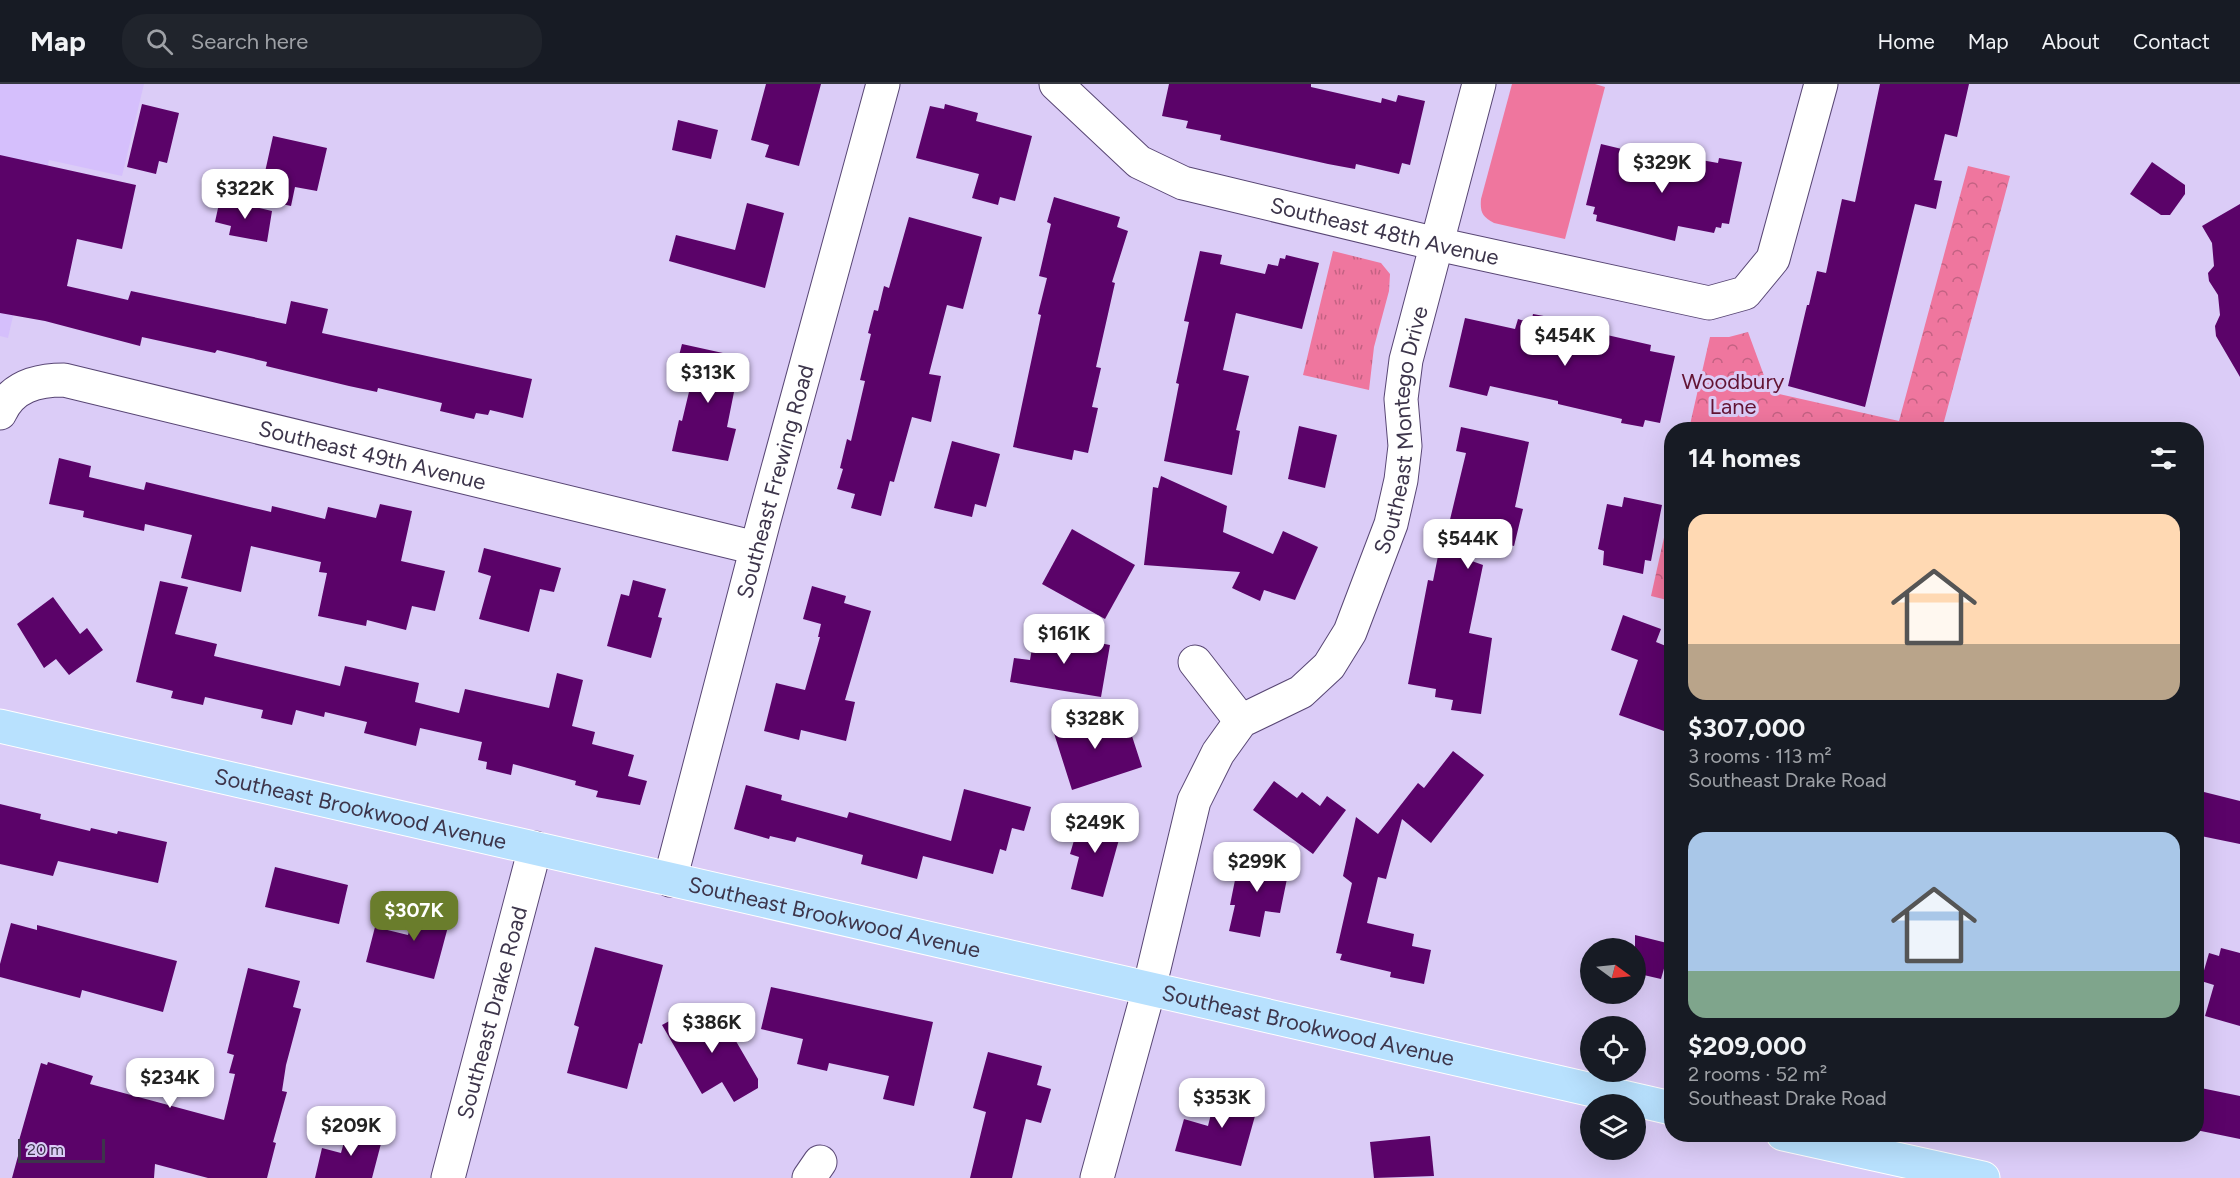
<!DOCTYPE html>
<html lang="en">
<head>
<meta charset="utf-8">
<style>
  :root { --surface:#171b24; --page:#20242c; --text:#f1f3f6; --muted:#9ea1a6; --line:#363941; --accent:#6a7d2c }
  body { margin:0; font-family:Figtree,sans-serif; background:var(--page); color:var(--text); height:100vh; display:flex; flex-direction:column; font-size:22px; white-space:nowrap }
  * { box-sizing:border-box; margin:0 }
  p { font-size:20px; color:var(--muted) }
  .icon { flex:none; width:33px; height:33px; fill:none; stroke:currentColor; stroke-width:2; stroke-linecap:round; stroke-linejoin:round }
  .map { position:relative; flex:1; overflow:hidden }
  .drawer { position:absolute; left:1664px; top:338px; width:540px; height:720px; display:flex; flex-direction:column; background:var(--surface); border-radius:24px; box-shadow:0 6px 24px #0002 }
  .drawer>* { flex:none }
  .needle { width:39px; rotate:105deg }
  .tools { position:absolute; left:1580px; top:854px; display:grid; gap:12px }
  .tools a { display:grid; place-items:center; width:66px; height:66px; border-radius:50%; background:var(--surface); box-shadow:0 6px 24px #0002; font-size:30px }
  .scale { position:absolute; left:18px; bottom:15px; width:87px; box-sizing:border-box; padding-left:6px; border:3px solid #3d354b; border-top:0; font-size:16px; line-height:21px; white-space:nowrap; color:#3d354b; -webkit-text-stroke:4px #dbccf7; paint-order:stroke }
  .price { position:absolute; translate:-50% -51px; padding:0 14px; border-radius:12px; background:#fff; color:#222; font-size:20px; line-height:39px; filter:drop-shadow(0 2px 3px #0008) }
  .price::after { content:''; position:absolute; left:50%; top:36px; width:18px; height:14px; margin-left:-9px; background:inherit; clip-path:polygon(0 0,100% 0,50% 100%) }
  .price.active { background:var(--accent); color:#fff }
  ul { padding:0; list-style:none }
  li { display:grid; align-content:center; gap:12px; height:318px; padding:0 24px }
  li span { display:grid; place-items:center; height:186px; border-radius:18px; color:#555 }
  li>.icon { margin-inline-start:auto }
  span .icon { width:108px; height:108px; fill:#fffc; stroke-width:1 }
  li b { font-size:26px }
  h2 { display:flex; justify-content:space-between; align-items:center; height:72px; padding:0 24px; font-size:26px }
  header { display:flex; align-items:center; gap:36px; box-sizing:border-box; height:84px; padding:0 30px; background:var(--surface); border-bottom:2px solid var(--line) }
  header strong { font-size:28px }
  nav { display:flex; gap:33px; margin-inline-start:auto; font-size:21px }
  .search { width:420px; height:54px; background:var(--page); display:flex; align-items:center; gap:15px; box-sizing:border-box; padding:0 21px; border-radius:24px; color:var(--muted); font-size:22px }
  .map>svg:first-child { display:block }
  .built { fill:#d5bffc }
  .grass { fill:#ef769e }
  .forest { fill:url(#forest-crowns) }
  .park { fill:url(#park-tufts) }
  .building { fill:#5b0369 }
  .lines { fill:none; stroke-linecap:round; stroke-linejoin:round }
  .minor-casing { stroke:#584674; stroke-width:35 }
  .major-casing { stroke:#fff; stroke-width:35 }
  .minor { stroke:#fff; stroke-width:33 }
  .major { stroke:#b8e1fe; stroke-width:33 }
  .labels { text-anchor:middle; stroke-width:6; stroke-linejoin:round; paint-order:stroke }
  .street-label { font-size:22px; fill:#3d354b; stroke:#dbccf7 }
  .park-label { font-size:22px; fill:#631434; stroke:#dbccf7 }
</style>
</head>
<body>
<header>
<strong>Map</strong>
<div class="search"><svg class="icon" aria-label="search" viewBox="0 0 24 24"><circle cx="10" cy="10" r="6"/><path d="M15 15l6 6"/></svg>Search here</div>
<nav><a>Home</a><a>Map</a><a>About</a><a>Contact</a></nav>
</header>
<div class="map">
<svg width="2240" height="1094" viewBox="0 0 2240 1094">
  <defs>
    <pattern id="forest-crowns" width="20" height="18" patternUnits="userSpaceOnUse" patternTransform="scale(1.5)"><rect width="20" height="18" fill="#ef769e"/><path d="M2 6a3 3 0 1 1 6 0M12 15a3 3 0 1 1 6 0" fill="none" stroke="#c36283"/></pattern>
    <pattern id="park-tufts" width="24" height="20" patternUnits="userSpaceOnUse" patternTransform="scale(1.5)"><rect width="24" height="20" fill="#ef769e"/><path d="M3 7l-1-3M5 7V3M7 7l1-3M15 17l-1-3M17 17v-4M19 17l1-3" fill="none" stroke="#c36283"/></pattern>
  </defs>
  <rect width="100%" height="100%" fill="#dbccf7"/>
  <path class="built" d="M0 0H144L122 92 49 76 8 254 0 252Z"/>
  <path class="grass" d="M1512 0H1595L1605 3 1565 155 1494 139C1482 133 1480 128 1481 115Z"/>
  <g class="forest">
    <path d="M1968 82 2010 92 1942 345H1689L1710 253H1729L1748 248 1770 308 1899 337Z"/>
    <path d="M1671 422V517L1651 512Z"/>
  </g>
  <path class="park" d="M1333 167 1381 179 1390 190 1389 207 1374 263 1369 306 1303 291Z"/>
  <g class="building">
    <path d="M766 0H821L799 82 765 73 769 61 751 56Z"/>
    <path d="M1169 0H1311V3L1381 19 1382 14 1396 18 1398 11 1425 17 1410 81 1402 79 1399 90 1356 80 1355 85 1328 80 1220 56 1221 51 1186 44 1188 37 1162 32Z"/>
    <path d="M1880 0H1969L1957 53 1945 50 1934 96 1942 97 1936 125 1915 120 1865 323 1788 302 1807 221H1809L1817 187 1826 189 1842 115 1855 118Z"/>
    <path d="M142 20 179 29 167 79 159 77 156 90 127 83Z"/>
    <path d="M945 20 978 29 976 37 1032 52 1015 117 1000 113 998 121 972 114 979 90 916 74 930 22 944 25Z"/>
    <path d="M678 36 718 46 711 75 672 66Z"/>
    <path d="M273 52 327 64 317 107 295 103 291 122 259 115Z"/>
    <path d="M1601 60 1626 66 1625 71 1698 88 1701 76 1718 79 1719 74 1742 78 1729 140 1722 139 1721 144 1716 143 1714 149 1678 142 1675 157 1596 137 1597 131 1593 130 1595 123 1586 121Z"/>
    <path d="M0 71 136 101 122 165 77 155 67 202 128 216 131 207 286 240 291 217 328 225 322 249 532 295 523 334 490 326 488 331 476 329 474 335 440 327 442 319 378 304 377 308 349 302 266 282 267 278 217 266 215 269 142 253 140 262 45 237 0 229Z"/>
    <path d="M2152 78 2185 101V110L2170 131H2161L2130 110Z"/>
    <path d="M1054 113 1120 133 1117 143 1128 147 1112 198 1115 199 1096 283 1101 284 1092 323 1098 324 1088 369 1074 366 1072 376 1013 363 1041 231 1038 230 1047 194 1039 192 1051 140 1047 138Z"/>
    <path d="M220 115 272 127 267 158 229 151 231 142 215 138Z"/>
    <path d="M747 119 784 129 765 204 669 177 676 151 735 166Z"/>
    <path d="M2240 120V293L2216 252 2215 242 2220 231 2218 211 2209 197 2208 189 2214 182 2212 159 2202 142Z"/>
    <path d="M909 133 982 153 963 225 947 221 929 290 941 292 931 338 912 333 894 398 890 397 881 432 851 424 855 410 837 405 843 385 840 384 847 355 851 357 865 297 860 296 871 250 868 249 874 226 878 227 884 202 889 204Z"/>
    <path d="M1200 167 1222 171 1220 180 1265 190 1268 180 1278 182 1280 174 1285 175 1286 171 1319 179 1302 245 1236 229 1223 286 1249 292 1236 346 1240 347 1232 391 1164 377 1179 300 1176 299 1189 238 1184 237Z"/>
    <path d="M1533 230 1608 244 1607 251 1651 261 1650 267 1675 272 1660 339 1645 336 1643 343 1621 339 1622 335 1558 320V317L1490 302 1487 312 1449 303 1465 234 1515 245 1518 235 1531 239Z"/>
    <path d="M682 260 741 273 727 343 736 345 728 377 672 367 679 336 682 337 694 287 676 283Z"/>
    <path d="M1299 342 1337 351 1325 404 1288 395Z"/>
    <path d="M1461 343 1529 358 1515 423 1523 425 1514 462 1475 453 1469 476 1483 481 1469 549 1492 554 1481 630 1451 626 1453 616 1435 613 1436 605 1408 600 1428 496 1433 497 1438 472 1441 473 1466 369 1456 367Z"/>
    <path d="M952 357 1000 370 986 423 975 420 972 433 934 424Z"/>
    <path d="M59 374 91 382 89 393 144 406 146 398 271 428 272 422 325 435 328 423 376 434 380 420 412 427 401 477 445 487 435 527 412 522 406 546 367 536 366 542 318 532 327 489 319 488 321 478 251 462 241 508 181 494 192 451 145 440 144 447 83 433 84 427 49 420Z"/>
    <path d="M1161 392 1227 422 1223 448 1273 470 1283 447 1318 463 1295 516 1264 506 1260 517 1232 504 1240 488 1144 481 1153 403 1158 404Z"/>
    <path d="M1624 413 1662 421 1651 477 1645 476 1643 490 1603 481 1604 467 1598 465 1607 420 1622 423Z"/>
    <path d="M1072 445 1135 481 1105 535 1042 500Z"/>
    <path d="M484 464 561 484 554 508 540 505 529 548 479 535 491 492 478 488Z"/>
    <path d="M633 496 666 505 658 533 662 534 651 574 607 562 621 510 629 512Z"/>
    <path d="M160 497 188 503 175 550 217 560 214 572 340 602 345 582 419 599 415 618 459 629 465 605 549 624 557 589 583 596 572 642 595 648 592 660 634 671 628 692 647 697 640 721 596 713 598 707 575 701 576 697 513 680 511 691 486 685 487 678 478 676 482 658 420 644 416 662 364 649 367 638 325 628 324 633 296 626 292 641 261 634 263 626 205 613 203 621 171 614 173 607 136 598Z"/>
    <path d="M812 502 846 512 844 519 871 527 845 616 855 618 846 657 801 646 799 656 764 647 776 599 805 606 820 553H818L821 540 803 535Z"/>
    <path d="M53 513 80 550 87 544 103 566 69 591 56 575 44 584 17 540Z"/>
    <path d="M1623 531 1661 545 1656 558 1671 564V626L1664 647 1619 631 1638 576 1611 566Z"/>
    <path d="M1035 547 1110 561 1101 613 1010 598 1014 574 1030 576Z"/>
    <path d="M1107 625 1116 654 1131 649 1142 683 1072 706 1052 643Z"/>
    <path d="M1453 667 1484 691 1431 759 1402 735 1386 795 1378 793 1367 839 1414 850 1412 862 1431 866 1424 900 1390 893 1391 888 1340 876 1342 870 1336 869 1352 799 1343 792 1356 733 1378 750 1418 699 1424 704Z"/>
    <path d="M1274 697 1297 714 1302 708 1320 722 1327 712 1346 726 1313 770 1253 726Z"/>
    <path d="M746 701 782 711 781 716 847 734 849 728 951 757 964 705 1031 723 1024 747 1012 744 1006 767 1000 765 993 790 923 772 917 795 861 780 863 771 797 753 795 758 770 752 769 755 734 745Z"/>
    <path d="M2196 706 2240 717V760L2196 751Z"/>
    <path d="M0 720 41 730 40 735 90 747 91 744 117 750 118 747 167 758 158 799 58 777 53 792 0 780Z"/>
    <path d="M1079 729 1123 741 1103 813 1071 805 1079 773 1070 770 1080 736 1082 737Z"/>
    <path d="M1240 771 1290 780 1280 829 1265 827 1260 853 1229 847 1235 821H1230Z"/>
    <path d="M275 783 348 801 339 840 265 823Z"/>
    <path d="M418 814 453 824 434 895 366 878 375 843 408 851Z"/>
    <path d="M11 839 37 846V841L177 877 163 928 82 906 80 914 0 893V880Z"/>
    <path d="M1635 851 1671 860V882L1665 881 1661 895 1635 889Z"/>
    <path d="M595 863 663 881 642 960 639 959 627 1005 567 989 579 943 574 941Z"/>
    <path d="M2221 864 2240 869V942L2205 932 2214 901 2201 897 2209 869 2219 872Z"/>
    <path d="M248 884 300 897 293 923 301 925 286 981 282 1007 287 1008 273 1058 276 1059 267 1094H208L155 1080 154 1094H12L21 1061 18 1060 41 979 47 981 48 978 93 992 90 1000 224 1036 235 990 229 989 234 971 227 969Z"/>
    <path d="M771 903 933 938 914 1022 883 1015 889 992 829 979 827 987 797 980 803 955 761 945Z"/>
    <path d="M693 924 701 938 719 928 758 995V1004L734 1018 722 998 702 1010 662 941Z"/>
    <path d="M988 968 1042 982 1037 1001 1051 1005 1041 1039 1026 1035 1012 1094H970L986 1028 973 1024Z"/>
    <path d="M1218 1002 1260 1014 1241 1082 1175 1067 1184 1035 1208 1042Z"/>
    <path d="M2196 1003 2240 1012V1055L2196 1046Z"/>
    <path d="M348 1043 383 1052 372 1094H315L322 1064 341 1069Z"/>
    <path d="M1430 1052 1434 1092 1374 1094 1370 1058Z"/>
  </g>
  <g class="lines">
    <defs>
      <g id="minor">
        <path id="s1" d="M1056 0 1139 78 1183 99 1437 160 1709 219 1745 209 1773 175 1821 0"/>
        <path id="s2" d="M0 329C12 302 37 296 64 296L756 464"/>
        <path d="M1195 578 1241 637"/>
        <path id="s3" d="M670 796 764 436 883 0"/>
        <path id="s4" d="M448 1094 535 764"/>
        <path d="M809 1094 820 1078"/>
        <path id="s5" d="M1097 1094 1149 905 1194 717 1218 669 1241 637 1301 608 1329 582 1350 548 1391 440 1401 396 1405 362 1401 315 1406 276 1479 0"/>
      </g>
      <g id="major">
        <path id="s6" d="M0 642 1671 1024"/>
        <path d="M1783 1050 1983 1094"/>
      </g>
    </defs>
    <use href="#minor" class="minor-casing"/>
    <use href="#major" class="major-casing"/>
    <use href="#minor" class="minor"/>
    <use href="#major" class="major"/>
  </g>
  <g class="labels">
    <g class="street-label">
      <text dy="8" stroke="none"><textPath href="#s1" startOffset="370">Southeast 48th Avenue</textPath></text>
      <text dy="8" stroke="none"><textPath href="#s5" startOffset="838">Southeast Montego Drive</textPath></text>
      <text dy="8" stroke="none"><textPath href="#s2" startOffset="394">Southeast 49th Avenue</textPath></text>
      <text dy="8" stroke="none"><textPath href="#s3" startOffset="412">Southeast Frewing Road</textPath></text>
      <text dy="8" stroke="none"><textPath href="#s6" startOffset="370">Southeast Brookwood Avenue</textPath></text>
      <text dy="8" stroke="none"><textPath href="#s6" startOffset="856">Southeast Brookwood Avenue</textPath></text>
      <text dy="8" stroke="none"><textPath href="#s4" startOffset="171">Southeast Drake Road</textPath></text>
      <text dy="8" stroke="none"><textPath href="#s6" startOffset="1342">Southeast Brookwood Avenue</textPath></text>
    </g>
    <g class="park-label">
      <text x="1733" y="305">Woodbury<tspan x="1733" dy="25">Lane</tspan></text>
    </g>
  </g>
</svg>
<div class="tools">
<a><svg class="needle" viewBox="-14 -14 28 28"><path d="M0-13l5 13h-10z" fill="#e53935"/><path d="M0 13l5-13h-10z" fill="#9ea1a6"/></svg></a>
<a><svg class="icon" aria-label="locate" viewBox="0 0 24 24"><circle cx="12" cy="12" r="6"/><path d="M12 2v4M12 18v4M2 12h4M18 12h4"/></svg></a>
<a><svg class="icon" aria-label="layers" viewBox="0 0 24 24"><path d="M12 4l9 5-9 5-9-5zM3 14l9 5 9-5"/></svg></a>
</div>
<div class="scale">20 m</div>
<b class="price" style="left:1662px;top:110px">$329K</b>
<b class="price" style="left:245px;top:136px">$322K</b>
<b class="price" style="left:1565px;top:283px">$454K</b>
<b class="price" style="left:708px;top:320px">$313K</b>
<b class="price" style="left:1468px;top:486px">$544K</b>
<b class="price" style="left:1064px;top:581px">$161K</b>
<b class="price" style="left:1095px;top:666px">$328K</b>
<b class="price" style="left:1095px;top:770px">$249K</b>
<b class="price" style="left:1257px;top:809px">$299K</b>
<b class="price active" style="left:414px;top:858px">$307K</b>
<b class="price" style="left:712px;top:970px">$386K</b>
<b class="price" style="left:170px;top:1025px">$234K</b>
<b class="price" style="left:1222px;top:1045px">$353K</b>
<b class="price" style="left:351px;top:1073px">$209K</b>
<section class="drawer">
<h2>14 homes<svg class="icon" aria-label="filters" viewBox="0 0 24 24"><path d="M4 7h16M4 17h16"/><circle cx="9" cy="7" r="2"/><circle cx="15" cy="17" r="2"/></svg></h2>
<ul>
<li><span style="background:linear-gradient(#ffd9b3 70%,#b9a48a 0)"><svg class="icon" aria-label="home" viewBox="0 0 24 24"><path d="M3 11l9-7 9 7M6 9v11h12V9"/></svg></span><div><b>$307,000</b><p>3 rooms · 113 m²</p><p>Southeast Drake Road</p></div></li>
<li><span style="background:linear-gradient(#a9c7e8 75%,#7fa58c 0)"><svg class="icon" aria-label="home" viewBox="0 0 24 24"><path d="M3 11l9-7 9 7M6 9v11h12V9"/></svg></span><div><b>$209,000</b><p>2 rooms · 52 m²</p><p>Southeast Drake Road</p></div></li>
</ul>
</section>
</div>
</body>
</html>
